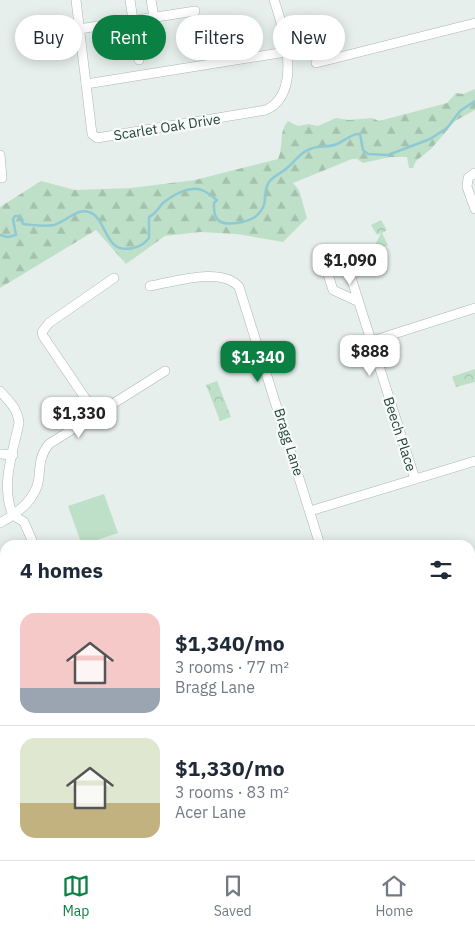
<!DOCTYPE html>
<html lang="en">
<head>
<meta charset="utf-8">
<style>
  :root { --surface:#fff; --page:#f6f6f7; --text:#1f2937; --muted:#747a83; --line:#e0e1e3; --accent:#0b8043 }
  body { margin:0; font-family:"IBM Plex Sans",sans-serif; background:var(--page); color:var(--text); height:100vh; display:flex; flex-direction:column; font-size:19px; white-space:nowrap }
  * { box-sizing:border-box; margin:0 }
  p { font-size:16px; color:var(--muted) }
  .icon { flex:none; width:28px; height:28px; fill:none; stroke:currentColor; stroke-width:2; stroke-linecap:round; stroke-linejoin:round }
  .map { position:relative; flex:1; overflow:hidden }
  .side { position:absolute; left:0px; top:540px; width:475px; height:320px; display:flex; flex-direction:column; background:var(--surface); border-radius:15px 15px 0 0; box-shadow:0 2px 12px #0003 }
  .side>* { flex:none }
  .top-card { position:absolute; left:15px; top:15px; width:445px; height:45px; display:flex; gap:10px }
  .price { position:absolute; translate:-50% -42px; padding:0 11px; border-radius:10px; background:#fff; color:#222; font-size:16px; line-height:32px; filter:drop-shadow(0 1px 2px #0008) }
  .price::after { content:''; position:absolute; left:50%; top:30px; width:15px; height:11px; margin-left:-8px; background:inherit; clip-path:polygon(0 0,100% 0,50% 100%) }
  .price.active { background:var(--accent); color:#fff }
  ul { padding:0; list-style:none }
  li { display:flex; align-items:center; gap:15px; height:125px; padding:0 20px }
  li+li { border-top:1px solid var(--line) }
  li span { display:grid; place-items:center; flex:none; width:140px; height:100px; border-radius:15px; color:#555 }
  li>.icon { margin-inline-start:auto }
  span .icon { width:60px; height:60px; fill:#fffc; stroke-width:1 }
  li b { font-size:21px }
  h2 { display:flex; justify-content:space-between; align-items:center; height:60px; padding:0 20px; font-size:21px }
  .chip { padding:0 18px; border-radius:22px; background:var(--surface); box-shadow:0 2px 12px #0003; font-size:18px; line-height:45px }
  .chip.active { background:var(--accent); color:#fff }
  .tabs { display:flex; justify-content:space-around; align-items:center; height:70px; border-top:1px solid var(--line); background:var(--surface); font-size:14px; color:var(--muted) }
  .tabs a { display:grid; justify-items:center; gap:2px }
  .tabs .active { color:var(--accent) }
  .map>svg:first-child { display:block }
  .forest { fill:url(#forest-firs) }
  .park { fill:url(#park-crowns) }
  .garden { fill:#bfe0c8 }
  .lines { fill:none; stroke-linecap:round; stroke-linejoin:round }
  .stream { stroke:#8ec9d4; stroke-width:2.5 }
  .street-casing { stroke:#a8b8b2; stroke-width:10 }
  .street { stroke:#fff; stroke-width:9 }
  .labels { text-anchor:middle; stroke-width:4.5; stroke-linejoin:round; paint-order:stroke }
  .street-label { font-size:14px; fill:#24423a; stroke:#f7fbf9 }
</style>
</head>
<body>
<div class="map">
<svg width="475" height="860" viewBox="0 0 475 860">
  <defs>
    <pattern id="forest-firs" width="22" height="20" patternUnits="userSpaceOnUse" patternTransform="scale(1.25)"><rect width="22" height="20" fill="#bfe0c8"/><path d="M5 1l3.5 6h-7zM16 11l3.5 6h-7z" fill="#a4c1ad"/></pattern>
    <pattern id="park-crowns" width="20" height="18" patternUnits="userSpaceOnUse" patternTransform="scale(1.25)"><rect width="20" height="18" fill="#bfe0c8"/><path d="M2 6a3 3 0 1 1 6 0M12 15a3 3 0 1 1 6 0" fill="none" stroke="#a4c1ad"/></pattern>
  </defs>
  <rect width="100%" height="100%" fill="#e6efeb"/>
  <path class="forest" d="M475 89V110L455 121 431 149 416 161 413 168H409L407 157H390L363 163 357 159H352L293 183 299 190 307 218 283 242 237 234 200 232 165 236 126 264 96 230 0 288V207L41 181 75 190 131 188 195 180 278 159C284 146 278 133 288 121L298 126 309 124 318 126 336 118 349 120 372 118 379 121 447 103 456 93 463 94Z"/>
  <g class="park">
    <path d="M381 220 387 230 382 233 388 245 378 250 375 245 381 233 377 235 371 225Z"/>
    <path d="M475 369V382L456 387 452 377 454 376Z"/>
    <path d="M217 381 231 417 220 421 206 385Z"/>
  </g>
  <path class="garden" d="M104 494 118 533 82 545 68 506Z"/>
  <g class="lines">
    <path class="stream" d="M0 235 8 237 16 235 13 219 15 216H20L23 224C33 225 44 227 54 225 65 222 77 208 89 212 108 218 103 255 133 248 141 246 144 244 149 238V217C156 214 158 208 163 203 173 195 191 184 204 191 208 193 213 197 217 200L214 203C213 222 221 225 237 223 244 222 249 221 255 217 271 204 261 194 269 182 273 176 282 173 287 168 296 161 299 153 310 149 319 145 328 148 337 144 345 141 351 133 360 134L363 150 368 154 388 155 430 139 447 128 460 111 475 101"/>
    <defs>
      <g id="street">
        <path d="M76 0 92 134 97 138 266 110C303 93 284 29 274 0"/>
        <path d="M130 0 139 60"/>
        <path d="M151 0 154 17"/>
        <path d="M79 29 195 11"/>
        <path d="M316 63 475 23"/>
        <path d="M86 84 286 52"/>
        <path d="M0 155 2 178"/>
        <path d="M475 173 468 178 467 187 475 209"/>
        <path d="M150 286C174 282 222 266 239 287L320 545"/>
        <path d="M359 302 333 290 326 268 330 260 339 257 344 260 347 265 415 479"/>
        <path d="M372 341 475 308"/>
        <path d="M0 391C9 401 18 409 19 423 13 452 0 486 13 515"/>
        <path d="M96 414 43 336 42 332 49 323 114 278"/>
        <path d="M0 454 13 455"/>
        <path d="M310 511 475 461"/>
        <path d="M13 515 24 522 34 545"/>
        <path d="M0 523C18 513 37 499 39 477 40 464 40 455 49 444L165 371"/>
        <path d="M470 574 475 572"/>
        <path d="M0 586 5 584"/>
        <path d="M0 595 5 612"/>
        <path d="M0 628 5 625"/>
        <path d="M0 689 5 687"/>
        <path d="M470 759 475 742"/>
        <path d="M470 827 475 829"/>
        <path d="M97 855 110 860"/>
        <path d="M229 855 231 860"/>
        <path d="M81 860 83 855"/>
        <path d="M322 860 335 855"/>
        <path d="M399 860 406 855"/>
      </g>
    </defs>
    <use href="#street" class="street-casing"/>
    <use href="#street" class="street"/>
  </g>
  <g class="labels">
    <g class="street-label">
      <text transform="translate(167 127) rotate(-9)" y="5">Scarlet Oak Drive</text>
      <text transform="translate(400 434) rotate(72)" y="5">Beech Place</text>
      <text transform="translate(289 442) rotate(73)" y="5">Bragg Lane</text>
    </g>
  </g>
</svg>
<b class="price" style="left:350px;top:286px">$1,090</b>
<b class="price" style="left:370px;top:377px">$888</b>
<b class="price active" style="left:258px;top:383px">$1,340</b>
<b class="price" style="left:79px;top:439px">$1,330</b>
<div class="top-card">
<a class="chip">Buy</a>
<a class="chip active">Rent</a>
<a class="chip">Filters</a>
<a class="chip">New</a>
</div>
<section class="side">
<h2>4 homes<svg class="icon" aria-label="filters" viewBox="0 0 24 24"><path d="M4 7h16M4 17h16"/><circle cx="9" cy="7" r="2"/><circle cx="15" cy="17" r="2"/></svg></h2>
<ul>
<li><span style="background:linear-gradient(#f6c9c9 75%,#9aa5b1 0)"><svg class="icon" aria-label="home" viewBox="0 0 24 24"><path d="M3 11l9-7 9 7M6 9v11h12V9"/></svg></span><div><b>$1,340/mo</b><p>3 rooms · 77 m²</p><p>Bragg Lane</p></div></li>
<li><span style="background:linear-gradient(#dfe7d0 65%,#c2b280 0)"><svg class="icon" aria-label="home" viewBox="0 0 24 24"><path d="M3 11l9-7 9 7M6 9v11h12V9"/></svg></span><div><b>$1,330/mo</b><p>3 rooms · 83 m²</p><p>Acer Lane</p></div></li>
</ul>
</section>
</div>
<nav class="tabs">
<a class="active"><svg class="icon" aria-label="map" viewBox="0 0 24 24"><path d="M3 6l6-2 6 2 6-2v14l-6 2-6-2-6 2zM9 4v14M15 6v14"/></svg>Map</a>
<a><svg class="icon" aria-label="saved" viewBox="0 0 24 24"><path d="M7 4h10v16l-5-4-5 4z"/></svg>Saved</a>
<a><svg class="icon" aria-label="home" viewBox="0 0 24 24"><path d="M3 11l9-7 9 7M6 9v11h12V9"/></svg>Home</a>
</nav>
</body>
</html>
